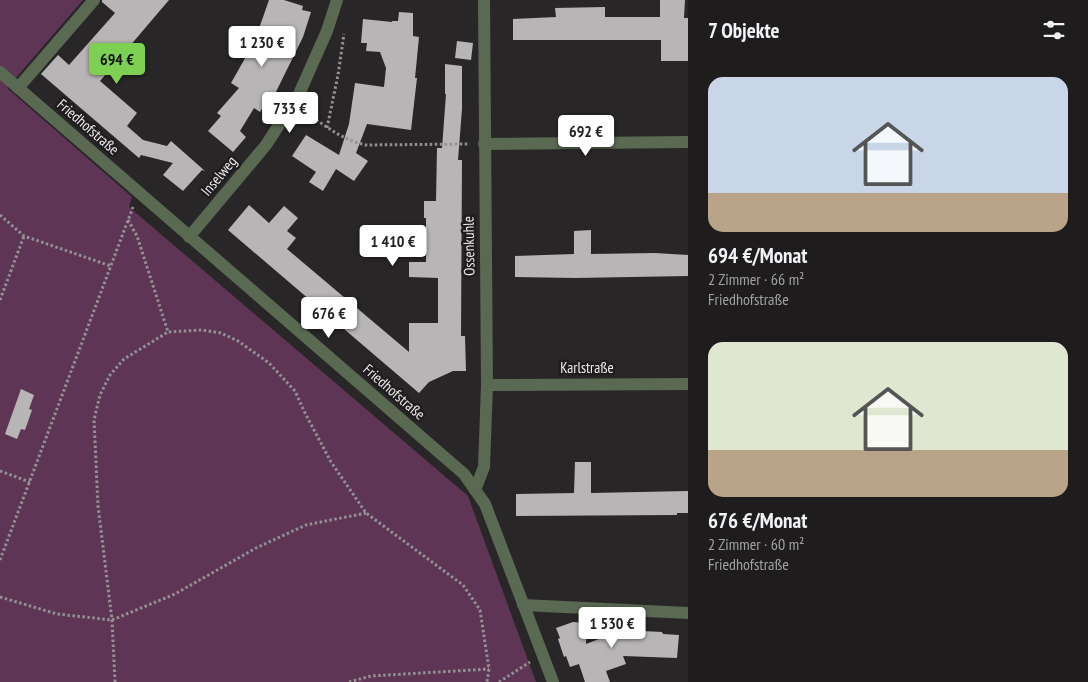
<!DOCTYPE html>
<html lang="de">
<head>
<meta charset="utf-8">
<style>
  :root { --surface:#1f1c1e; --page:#272527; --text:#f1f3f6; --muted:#a1a1a4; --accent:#7ed053 }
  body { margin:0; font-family:"PT Sans Narrow",sans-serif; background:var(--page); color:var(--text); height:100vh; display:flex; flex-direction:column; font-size:19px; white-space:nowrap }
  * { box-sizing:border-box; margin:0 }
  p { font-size:16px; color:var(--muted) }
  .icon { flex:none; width:28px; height:28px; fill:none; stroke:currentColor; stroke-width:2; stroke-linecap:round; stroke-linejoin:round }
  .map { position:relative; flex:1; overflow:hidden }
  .sheet { display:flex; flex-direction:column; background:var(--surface); width:400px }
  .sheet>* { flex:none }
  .price { position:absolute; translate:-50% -42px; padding:0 11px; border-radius:5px; background:#fff; color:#222; font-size:16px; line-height:32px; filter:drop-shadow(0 1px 2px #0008) }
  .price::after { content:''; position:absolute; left:50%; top:30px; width:15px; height:11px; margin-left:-8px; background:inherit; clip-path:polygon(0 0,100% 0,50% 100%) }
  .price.selected { background:var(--accent); color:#111 }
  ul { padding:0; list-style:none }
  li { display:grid; align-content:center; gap:10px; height:265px; padding:0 20px }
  li span { display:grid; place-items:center; height:155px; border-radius:15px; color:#555 }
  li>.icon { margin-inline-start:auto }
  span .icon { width:90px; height:90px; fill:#fffc; stroke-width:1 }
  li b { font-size:21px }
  h2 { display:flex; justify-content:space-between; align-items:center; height:60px; padding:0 20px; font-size:21px }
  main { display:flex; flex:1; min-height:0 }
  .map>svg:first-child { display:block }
  .green { fill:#5f3555 }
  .building { fill:#b8b5b7 }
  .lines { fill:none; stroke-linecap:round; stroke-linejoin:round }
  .path { stroke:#939192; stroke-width:3; stroke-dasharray:2.5 2.5; stroke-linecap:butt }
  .street { stroke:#596952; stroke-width:12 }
  .labels { text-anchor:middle; stroke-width:5; stroke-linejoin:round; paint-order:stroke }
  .street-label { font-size:15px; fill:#eceaeb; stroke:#1f1d1f }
</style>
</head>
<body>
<main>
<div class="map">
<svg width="688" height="682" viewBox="0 0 688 682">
  <rect width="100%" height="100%" fill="#292628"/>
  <path class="green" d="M0 0H83L7 88 132 197 129 207 468 496 536 682H0Z"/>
  <g class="building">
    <path d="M102 0H169L100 81 137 113 127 126 143 140 167 146 171 141 205 171 202 170 183 191 163 175 173 163 141 155 139 158 41 74 58 55 69 65 115 13 102 2Z"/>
    <path d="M269 0H284L303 6 302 10 311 12 303 37 270 104 266 102 260 112 254 108 240 131 246 137 233 152 208 131 221 116 217 113 239 88 231 83 248 53 242 49 249 37 255 40Z"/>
    <path d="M660 0H685L684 18H688V61H661V40H513V19L556 17 555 8 605 7V17H660Z"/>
    <path d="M399 12 413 13V36L419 37 415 78H417L411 130 367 124 356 153 368 161 354 181 336 169 323 191 309 182 316 172 292 156 306 135 339 155 349 124 355 83 384 87 386 68 380 52 366 51 367 43H361L363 19 392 22V21H398Z"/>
    <path d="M457 41 473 43 471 60 455 58Z"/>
    <path d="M445 64 462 66V109L458 160H462L461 336H465L466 371H453L429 382 419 393 228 230 249 205 269 223 284 206 298 218 287 231 296 238 287 249 409 352V323H438V278L409 277V262H426V218H424V201H436L437 148H442L446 94H445Z"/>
    <path d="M591 230V254L655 253 688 255V276L576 278 515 277V256L574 254V231Z"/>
    <path d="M21 389 34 395 29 409 32 410 25 430 21 429 17 439 5 434Z"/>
    <path d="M575 462H591V493L688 491V513H677V515L516 516V494L574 493Z"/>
    <path d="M573 622 587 623 586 644 622 630 662 632 663 634 679 635 677 658 623 656 626 664 606 671 610 682H585L579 664 570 667 566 656 564 657 558 639 560 638 556 628Z"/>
  </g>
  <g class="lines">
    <g class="path">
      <path d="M304 111C324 125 342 140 366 145L470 144"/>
      <path d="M327 128 338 75 344 34"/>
      <path d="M0 215 24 236 111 266"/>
      <path d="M128 220 137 236 168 332 202 330 221 333 238 341 269 363 295 391 305 413 331 462 366 513 463 585 480 610 489 669 487 682"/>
      <path d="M0 300 24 236"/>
      <path d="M0 471 30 482"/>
      <path d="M0 560 133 207"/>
      <path d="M0 597 57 614 112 620 175 594 256 548 306 525 366 513"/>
      <path d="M115 682 112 620 98 506 94 420 100 395 110 375 124 359 168 332"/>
      <path d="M349 682 371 676 489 669"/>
      <path d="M499 682 530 662"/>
    </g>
    <g class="street">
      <path d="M0 72 464 474 485 504 553 682"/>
      <path d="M18 88 94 0"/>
      <path d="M484 144 688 142"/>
      <path d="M189 237 266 145 299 94 327 31 337 0"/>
      <path d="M487 385 688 384"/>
      <path d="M475 490 484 467 487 385 484 0"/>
      <path d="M523 605 688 613"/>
    </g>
  </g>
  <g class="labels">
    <g class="street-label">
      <text transform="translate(88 127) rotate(41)" y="5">Friedhofstraße</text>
      <text transform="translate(219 176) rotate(-50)" y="5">Inselweg</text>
      <text transform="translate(469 246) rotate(-91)" y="5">Ossenkuhle</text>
      <text x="587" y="373">Karlstraße</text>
      <text transform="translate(394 392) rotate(41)" y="5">Friedhofstraße</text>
    </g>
  </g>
</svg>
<b class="price" style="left:262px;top:68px">1 230 €</b>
<b class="price selected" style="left:117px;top:85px">694 €</b>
<b class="price" style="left:290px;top:134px">733 €</b>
<b class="price" style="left:586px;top:157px">692 €</b>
<b class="price" style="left:393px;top:267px">1 410 €</b>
<b class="price" style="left:329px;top:339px">676 €</b>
<b class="price" style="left:612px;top:649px">1 530 €</b>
</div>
<section class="sheet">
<h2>7 Objekte<svg class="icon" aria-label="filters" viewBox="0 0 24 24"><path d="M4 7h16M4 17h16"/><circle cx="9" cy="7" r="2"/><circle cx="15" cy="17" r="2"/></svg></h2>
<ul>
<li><span style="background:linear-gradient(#c9d6e8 75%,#b9a48a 0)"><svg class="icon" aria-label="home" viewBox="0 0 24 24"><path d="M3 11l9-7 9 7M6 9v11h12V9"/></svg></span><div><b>694 €/Monat</b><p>2 Zimmer · 66 m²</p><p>Friedhofstraße</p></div></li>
<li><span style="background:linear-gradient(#dfe7d0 70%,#b9a48a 0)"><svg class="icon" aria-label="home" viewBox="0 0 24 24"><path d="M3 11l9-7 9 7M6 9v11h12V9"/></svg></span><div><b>676 €/Monat</b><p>2 Zimmer · 60 m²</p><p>Friedhofstraße</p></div></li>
</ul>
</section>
</main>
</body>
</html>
